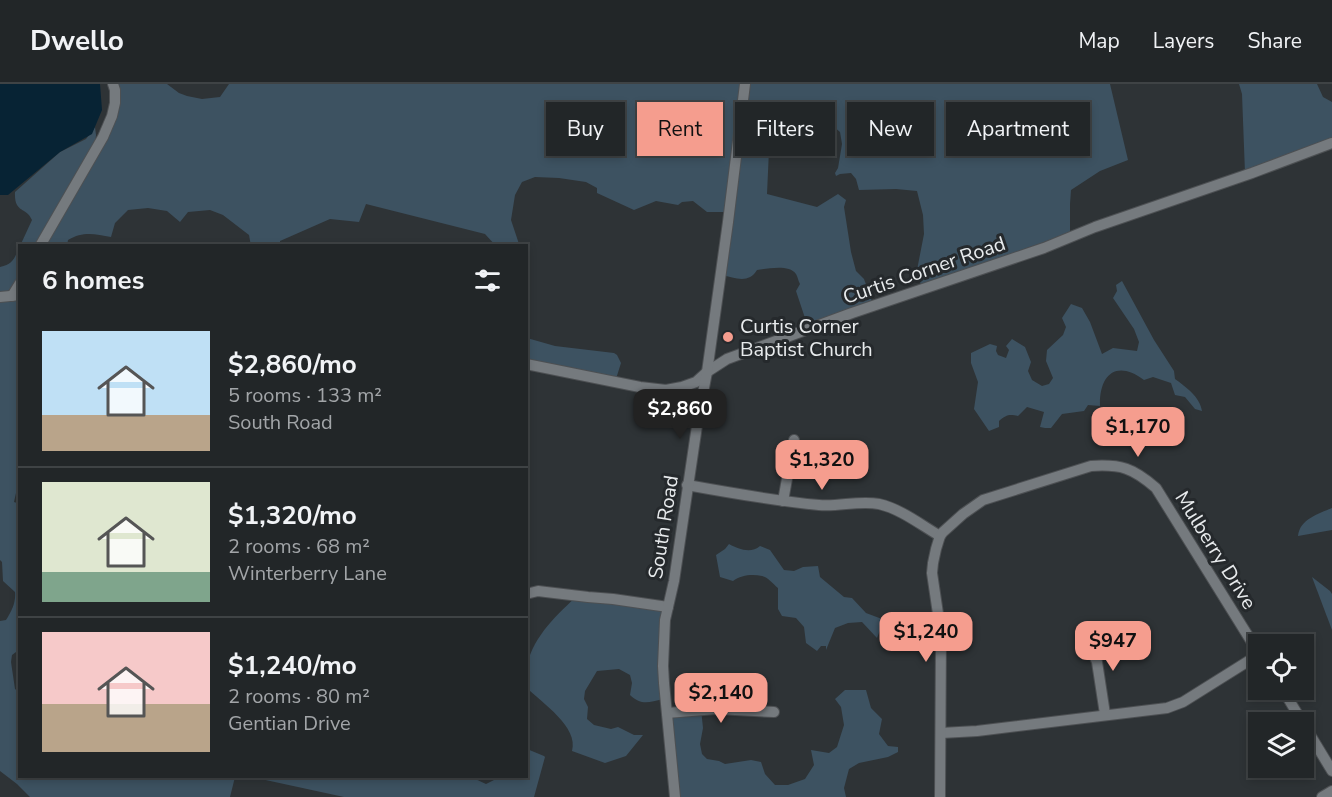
<!DOCTYPE html>
<html lang="en">
<head>
<meta charset="utf-8">
<style>
  :root { --surface:#222628; --page:#2a2e30; --text:#f1f3f6; --muted:#a2a5a8; --line:#3f4345; --accent:#f59d8e }
  body { margin:0; font-family:"Nunito Sans",sans-serif; background:var(--page); color:var(--text); height:100vh; display:flex; flex-direction:column; font-size:22px; white-space:nowrap }
  * { box-sizing:border-box; margin:0 }
  p { font-size:20px; color:var(--muted) }
  .icon { flex:none; width:33px; height:33px; fill:none; stroke:currentColor; stroke-width:2; stroke-linecap:round; stroke-linejoin:round }
  .map { position:relative; flex:1; overflow:hidden }
  .side { position:absolute; left:18px; top:160px; width:510px; height:534px; display:flex; flex-direction:column; background:var(--surface); border-radius:0px; box-shadow:0 3px 9px #0003,0 0 0 2px var(--line) }
  .side>* { flex:none }
  .top-card { position:absolute; left:546px; top:18px; width:570px; height:54px; display:flex; gap:12px }
  .fabs { position:absolute; left:1248px; top:550px; display:grid; gap:12px }
  .fabs a { display:grid; place-items:center; width:66px; height:66px; border-radius:0px; background:var(--surface); box-shadow:0 3px 9px #0003,0 0 0 2px var(--line); font-size:30px }
  .price { position:absolute; translate:-50% -51px; padding:0 14px; border-radius:12px; background:var(--accent); color:#111; font-size:20px; line-height:39px; filter:drop-shadow(0 2px 3px #0008) }
  .price::after { content:''; position:absolute; left:50%; top:36px; width:18px; height:14px; margin-left:-9px; background:inherit; clip-path:polygon(0 0,100% 0,50% 100%) }
  .price.current { background:#222; color:#fff }
  ul { padding:0; list-style:none }
  li { display:flex; align-items:center; gap:18px; height:150px; padding:0 24px }
  li+li { border-top:2px solid var(--line) }
  li span { display:grid; place-items:center; flex:none; width:168px; height:120px; border-radius:0px; color:#555 }
  li>.icon { margin-inline-start:auto }
  span .icon { width:72px; height:72px; fill:#fffc; stroke-width:1 }
  li b { font-size:26px }
  h2 { display:flex; justify-content:space-between; align-items:center; height:72px; padding:0 24px; font-size:26px }
  .pill { padding:0 21px; border-radius:0px; background:var(--surface); box-shadow:0 3px 9px #0003,0 0 0 2px var(--line); font-size:21px; line-height:54px }
  .pill.current { background:var(--accent); color:#111 }
  header { display:flex; align-items:center; gap:36px; box-sizing:border-box; height:84px; padding:0 30px; background:var(--surface); border-bottom:2px solid var(--line) }
  header strong { font-size:28px }
  nav { display:flex; gap:33px; margin-inline-start:auto; font-size:21px }
  .map>svg:first-child { display:block }
  .green { fill:#3d5261 }
  .water { fill:#072334 }
  .lines { fill:none; stroke-linecap:round; stroke-linejoin:round }
  .minor-casing { stroke:#4d5053; stroke-width:12 }
  .minor { stroke:#757a7e; stroke-width:10 }
  .poi-dot { fill:#f59d8e; stroke:#25292c; stroke-width:2 }
  .labels { text-anchor:middle; stroke-width:6; stroke-linejoin:round; paint-order:stroke }
  .street-label { font-size:20px; fill:#e8ebed; stroke:#25292c }
  .poi-label { font-size:20px; fill:#e8ebed; stroke:#25292c; text-anchor:start }
</style>
</head>
<body>
<header>
<strong>Dwello</strong>
<nav><a>Map</a><a>Layers</a><a>Share</a></nav>
</header>
<div class="map">
<svg width="1332" height="713" viewBox="0 0 1332 713">
  <rect width="100%" height="100%" fill="#2e3336"/>
  <g class="green">
    <path d="M114 0H167L179 9 187 12 202 15 220 13 229 0H1110L1128 76 1100 87 1071 106 1070 120V149L921 201 917 186 924 150 923 131 917 107 896 105 859 106 856 95 851 89 840 90 836 92 835 89 838 84 842 60 840 48 826 36 805 34 798 44 796 33 789 27 742 24 739 64 769 66 767 110 817 123 838 110 846 116 844 123 851 168 856 187 864 195 873 220 808 243 796 207 800 200C798 197 798 193 796 190 789 180 767 185 757 186 749 200 735 194 722 191L728 128H707L693 117 682 118 678 121 656 117 634 126 597 109V104L586 98 559 94 535 93 522 98 515 111 511 136 519 160 517 162H496L485 150 366 120 359 138 330 135 280 157V162H251L249 151 223 131 210 126 188 128 180 138 167 127 148 124 128 126 115 139 111 153C95 150 83 147 68 156L67 162H20L32 136C26 122 14 130 15 108L60 68 86 55 95 43 96 51 95 61 109 37Z"/>
    <path d="M1239 0H1317L1323 13 1332 18V58L1245 89 1242 10Z"/>
    <path d="M19 164 20 391 14 418 20 420V565L12 571 11 578 15 605 19 608 20 693H235L230 713H30L17 700 0 687V537L6 536C12 527 16 518 15 508L3 497 2 478 0 476V183C13 180 14 175 19 164Z"/>
    <path d="M1122 197 1154 256 1174 287 1175 295C1186 303 1200 313 1202 327L1195 325 1185 313 1175 311 1171 299 1153 293 1144 296C1116 275 1099 291 1100 322L1088 321 1084 327 1062 330 1051 344H1045L1040 343 1044 328 1027 323 1018 332C1009 330 1006 331 999 337V343L989 347 974 325 978 298 971 279V269L990 260 997 262 996 267 998 271 1006 274 1009 266 1006 262 1012 255 1025 263 1031 278 1028 287 1032 296 1042 302 1049 300 1053 294 1046 277 1047 266 1063 251 1066 243 1062 234 1071 220 1082 224 1090 238 1102 270 1113 264 1137 267 1139 258 1134 245 1113 214 1117 207 1116 201Z"/>
    <path d="M527 254 555 262 614 269 617 271 621 279 615 298 527 279Z"/>
    <path d="M1332 424V446L1298 452C1300 435 1318 430 1332 424Z"/>
    <path d="M729 460C738 465 751 470 760 462L770 466 784 486 794 487 803 483 818 482 820 493 844 513 852 514 866 529 882 535V541L877 554 862 538 848 539 835 544 826 566V562H821L817 567 806 559 804 543 796 534 782 532 778 525V504C773 500 768 493 762 492 752 490 741 491 733 497L720 493 716 471 725 465Z"/>
    <path d="M1312 493 1330 507 1332 510V546Z"/>
    <path d="M579 510 668 521 663 615C649 618 642 622 630 611L632 599 630 591 619 585 597 587 585 607 584 615 588 623 587 635 594 641 611 645 618 643 634 651H643L626 672 605 679 572 667C579 643 542 619 527 604 527 597 525 588 527 581 534 551 558 530 579 510Z"/>
    <path d="M845 606H866L871 624 882 635 879 650 888 662 898 663V668L888 673 859 679 849 685 844 704 846 713H676L668 631 701 625 703 644 700 660 702 670 707 675 719 677 725 680 751 676 761 678 765 690 775 701H788L805 695 814 681 811 666 829 669 837 663 844 641 841 623 835 615Z"/>
    <path d="M527 665 544 672 545 673 534 713H344L252 693H471L486 700 500 693H526Z"/>
  </g>
  <path class="water" d="M0 0H100L102 26 92 50 60 68 8 111H0Z"/>
  <g class="lines">
    <defs>
      <g id="minor">
        <path d="M40 162 103 53 112 32 115 19V6L113 0"/>
        <path d="M12 212 20 199"/>
        <path d="M0 213 20 211"/>
        <path d="M526 280 640 303 666 306 682 303 696 298 707 288 727 275 852 229 1044 164 1095 143 1252 89 1332 59"/>
        <path d="M687 401C731 409 775 417 819 421 839 423 859 416 879 420 901 425 921 441 940 452"/>
        <path d="M783 417 794 356"/>
        <path d="M526 510 538 507 546 508 588 513 613 515 668 523"/>
        <path d="M1087 556 1097 578 1105 630"/>
        <path d="M1283 606 1332 687"/>
        <path d="M667 629 716 625 774 628"/>
        <path d="M941 649 977 647 1167 624 1183 618 1258 571"/>
        <path d="M675 713 664 599 663 582 665 536 674 497 698 335 707 288 728 138 745 0"/>
        <path d="M940 713 941 550 932 489 933 479 936 465 940 452 943 448 963 430 983 416 1091 382C1121 380 1133 384 1156 404L1258 568"/>
        <path d="M1322 713 1332 707"/>
      </g>
    </defs>
    <use href="#minor" class="minor-casing"/>
    <use href="#minor" class="minor"/>
  </g>
  <circle class="poi-dot" cx="728" cy="253" r="6"/>
  <g class="labels">
    <g class="street-label">
      <text transform="translate(924 186) rotate(-19)" y="7">Curtis Corner Road</text>
      <text transform="translate(663 443) rotate(-81)" y="7">South Road</text>
      <text transform="translate(1216 466) rotate(58)" y="7">Mulberry Drive</text>
    </g>
    <g class="poi-label">
      <text x="740" y="249">Curtis Corner<tspan x="740" dy="23">Baptist Church</tspan></text>
    </g>
  </g>
</svg>
<div class="fabs">
<a><svg class="icon" aria-label="locate" viewBox="0 0 24 24"><circle cx="12" cy="12" r="6"/><path d="M12 2v4M12 18v4M2 12h4M18 12h4"/></svg></a>
<a><svg class="icon" aria-label="layers" viewBox="0 0 24 24"><path d="M12 4l9 5-9 5-9-5zM3 14l9 5 9-5"/></svg></a>
</div>
<b class="price current" style="left:680px;top:356px">$2,860</b>
<b class="price" style="left:1138px;top:374px">$1,170</b>
<b class="price" style="left:822px;top:407px">$1,320</b>
<b class="price" style="left:926px;top:579px">$1,240</b>
<b class="price" style="left:1113px;top:588px">$947</b>
<b class="price" style="left:721px;top:640px">$2,140</b>
<div class="top-card">
<a class="pill">Buy</a>
<a class="pill current">Rent</a>
<a class="pill">Filters</a>
<a class="pill">New</a>
<a class="pill">Apartment</a>
</div>
<section class="side">
<h2>6 homes<svg class="icon" aria-label="filters" viewBox="0 0 24 24"><path d="M4 7h16M4 17h16"/><circle cx="9" cy="7" r="2"/><circle cx="15" cy="17" r="2"/></svg></h2>
<ul>
<li><span style="background:linear-gradient(#bfe0f5 70%,#b9a48a 0)"><svg class="icon" aria-label="home" viewBox="0 0 24 24"><path d="M3 11l9-7 9 7M6 9v11h12V9"/></svg></span><div><b>$2,860/mo</b><p>5 rooms · 133 m²</p><p>South Road</p></div></li>
<li><span style="background:linear-gradient(#dfe7d0 75%,#7fa58c 0)"><svg class="icon" aria-label="home" viewBox="0 0 24 24"><path d="M3 11l9-7 9 7M6 9v11h12V9"/></svg></span><div><b>$1,320/mo</b><p>2 rooms · 68 m²</p><p>Winterberry Lane</p></div></li>
<li><span style="background:linear-gradient(#f6c9c9 60%,#b9a48a 0)"><svg class="icon" aria-label="home" viewBox="0 0 24 24"><path d="M3 11l9-7 9 7M6 9v11h12V9"/></svg></span><div><b>$1,240/mo</b><p>2 rooms · 80 m²</p><p>Gentian Drive</p></div></li>
</ul>
</section>
</div>
</body>
</html>
